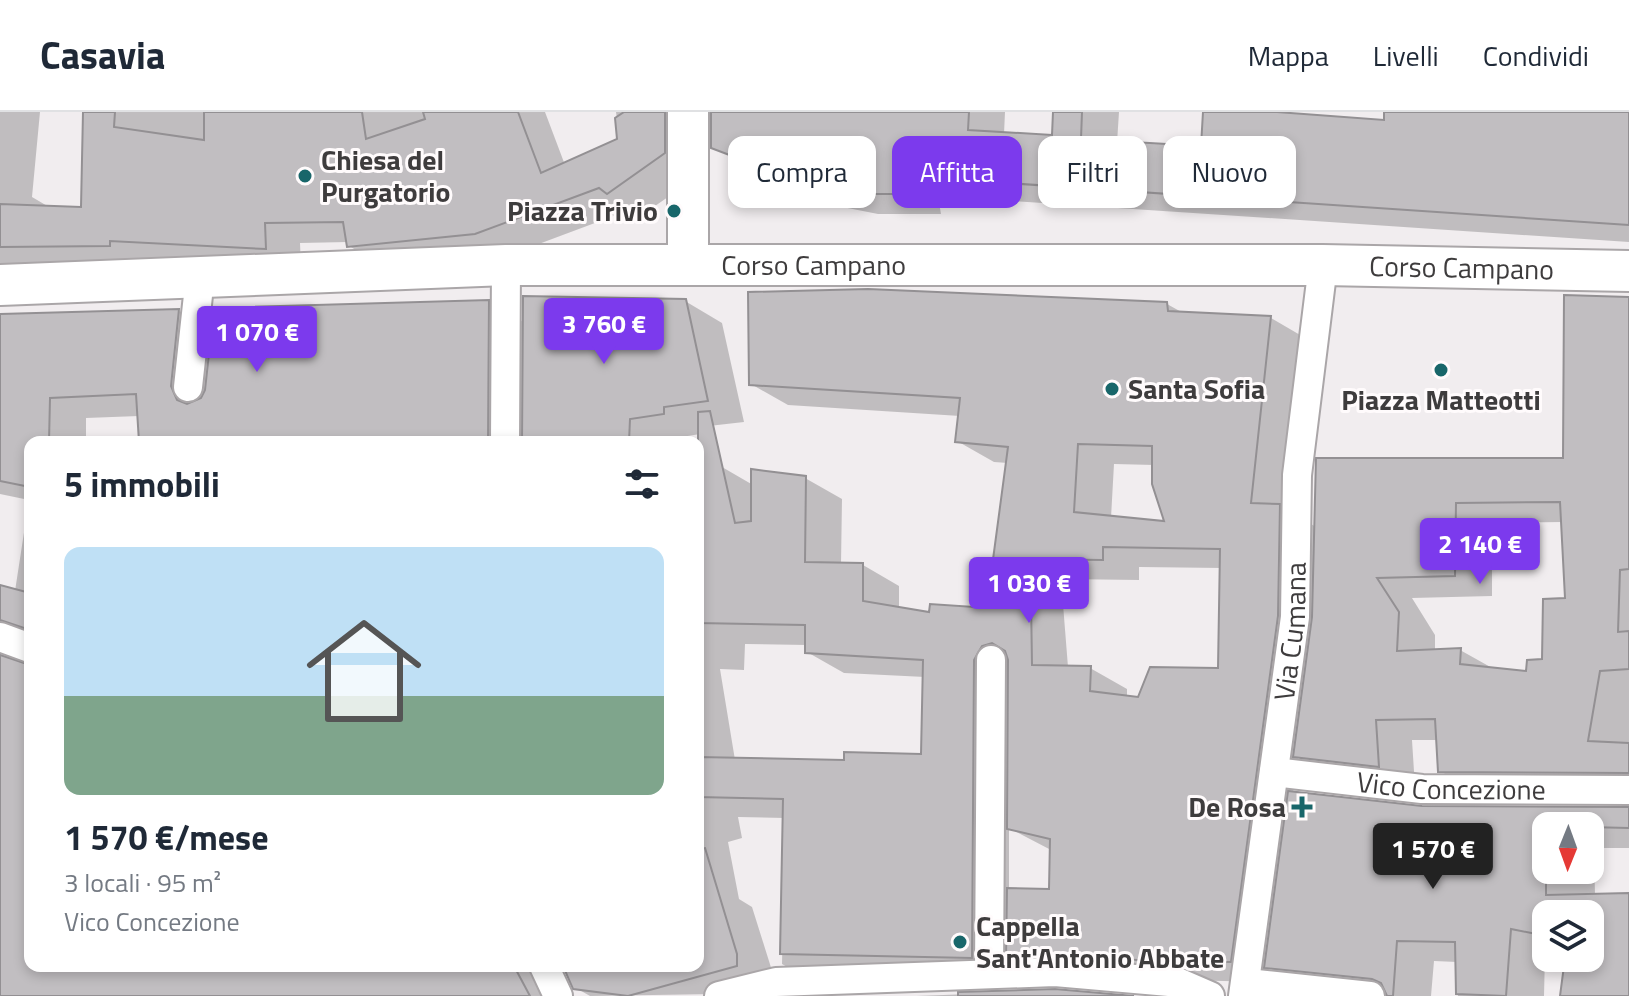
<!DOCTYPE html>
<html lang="it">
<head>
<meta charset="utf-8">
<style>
  :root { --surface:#fff; --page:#f6f6f7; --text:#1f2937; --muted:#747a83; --line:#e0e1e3; --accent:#7c3aed }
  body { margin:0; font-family:"Titillium Web",sans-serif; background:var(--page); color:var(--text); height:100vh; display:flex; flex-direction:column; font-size:30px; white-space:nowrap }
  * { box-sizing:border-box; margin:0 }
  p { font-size:26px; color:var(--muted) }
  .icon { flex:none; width:44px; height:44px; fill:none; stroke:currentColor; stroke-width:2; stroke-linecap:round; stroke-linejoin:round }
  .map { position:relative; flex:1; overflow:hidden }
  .sheet { position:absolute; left:24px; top:324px; width:680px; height:536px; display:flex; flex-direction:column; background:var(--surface); border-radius:16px; box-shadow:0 4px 12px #0003 }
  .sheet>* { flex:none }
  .hud { position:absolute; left:728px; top:24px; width:760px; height:72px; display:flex; gap:16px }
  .needle { width:52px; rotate:181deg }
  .tools { position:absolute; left:1532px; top:700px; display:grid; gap:16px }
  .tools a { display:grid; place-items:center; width:72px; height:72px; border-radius:16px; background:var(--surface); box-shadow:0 4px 12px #0003; font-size:40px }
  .price { position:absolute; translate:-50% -68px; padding:0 18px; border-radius:8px; background:var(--accent); color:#fff; font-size:26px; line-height:52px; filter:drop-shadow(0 2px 4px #0008) }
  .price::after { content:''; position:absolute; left:50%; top:48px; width:24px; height:18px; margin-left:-12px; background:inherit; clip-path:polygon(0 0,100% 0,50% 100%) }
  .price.current { background:#222; color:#fff }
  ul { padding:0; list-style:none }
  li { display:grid; align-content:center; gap:16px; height:424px; padding:0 40px }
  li+li { border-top:2px solid var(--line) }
  li span { display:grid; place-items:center; height:248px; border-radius:16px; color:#555 }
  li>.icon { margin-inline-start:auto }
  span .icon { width:144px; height:144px; fill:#fffc; stroke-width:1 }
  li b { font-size:34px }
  h2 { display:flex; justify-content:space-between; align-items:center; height:96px; padding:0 40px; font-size:34px }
  .chip { padding:0 28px; border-radius:16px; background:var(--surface); box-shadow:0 4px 12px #0003; font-size:28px; line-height:72px }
  .chip.current { background:var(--accent); color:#fff }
  header { display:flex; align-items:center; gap:48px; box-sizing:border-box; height:112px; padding:0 40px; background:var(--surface); border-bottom:2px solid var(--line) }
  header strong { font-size:38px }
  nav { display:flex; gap:44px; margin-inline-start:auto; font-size:28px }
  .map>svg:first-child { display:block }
  .shadow { fill:#0003; fill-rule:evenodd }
  .building { fill:#c1bec1; stroke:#939093; stroke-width:2; fill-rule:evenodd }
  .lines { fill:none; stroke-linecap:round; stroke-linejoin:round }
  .minor-casing { stroke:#aaa6a8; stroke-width:32 }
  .secondary-casing { stroke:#aaa6a8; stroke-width:44 }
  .minor { stroke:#fff; stroke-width:28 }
  .secondary { stroke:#fff; stroke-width:40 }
  .poi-dot { fill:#18666a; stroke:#fffbfc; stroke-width:3 }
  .labels { text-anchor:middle; stroke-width:6; stroke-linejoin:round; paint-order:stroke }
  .poi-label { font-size:28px; font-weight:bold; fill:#3e3c3d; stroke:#fffbfc; text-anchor:start }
  .street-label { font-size:28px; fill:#3e3c3d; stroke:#fffbfc }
</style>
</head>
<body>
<header>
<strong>Casavia</strong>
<nav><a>Mappa</a><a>Livelli</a><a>Condividi</a></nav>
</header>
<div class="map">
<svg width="1629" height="884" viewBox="0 0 1629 884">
  <rect width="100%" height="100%" fill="#f1edef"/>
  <g class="shadow">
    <path d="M0 0H40L32 85 49 95 83 97 85 0H548H545L565 53 620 29 616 0H1005L1004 22 1054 26 1055 0H1119L1117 31 1203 36 1205 0H1291V3L1385 10 1386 0H1629V130L938 84 941 102H878L812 89 713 35 711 2 703 10 701 62 645 101 635 96 512 142 385 155 349 134 348 130 300 131 301 156 0 155Z"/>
    <path d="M1629 186V682L1477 680 1440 659 1438 628H1412L1415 675 1332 665 1298 645 1293 681 1422 696 1629 697V736H1594L1595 783H1629V884H1562L1567 846H1590V802H1546L1544 884H1458L1457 850 1434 849 1431 884H1381L1303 876 1269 856 1267 870 1045 865 1008 844V866L819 873 782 852 785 706 738 705 742 726 728 730 739 787 752 795 779 881 590 884 576 876 569 854H698V360L722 355 753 373 805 366 842 387 841 453H863L899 474V497L931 502 995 493 994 457 1008 351 994 350 957 329 960 304 788 293 751 272 1167 192 1185 202 1271 206 1307 227 1289 399 1316 415 1565 348ZM1114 352 1154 353 1166 411 1111 406ZM1563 410 1567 488 1544 549 1528 561 1494 557 1460 538 1435 539V523L1412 486 1492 484V411ZM1139 455 1222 456 1220 558 1139 588 1127 586V577L1090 556 1068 555 1061 467 1139 468ZM745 532 807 533V540L844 561 925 565 923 644 846 650 735 648 720 557 744 558ZM1546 714H1590V758H1546ZM1009 716 1051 738V779L1009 778Z"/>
    <path d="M685 189 722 211 744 310 700 315V322L652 330H141L139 304 86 306V330H30V531L25 533 19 549 30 554V854H538L554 884H0V475L15 479 29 388 0 382V204L179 199 213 219 488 190 525 211Z"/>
    <path d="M1054 879 1111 884H916Z"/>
  </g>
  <g class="building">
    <path d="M83 0H115L114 15 204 28V0H362L366 27 425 7 423 0H518L541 61 617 27 615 6 624 0H665V41L607 82 599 76 475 122 347 135 343 110 265 111 266 137 110 129V134L0 135V92L81 95Z"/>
    <path d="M711 0H969L968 18 1052 23 1053 0H1082L1081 27 1201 34 1203 0H1277L1384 8V0H1629V113L903 64 906 82H840L774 69V60L711 36Z"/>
    <path d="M868 177 1167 190 1168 199 1271 204 1251 391 1280 392 1278 504 1231 850 1006 845 1007 776 1049 777 1050 727 1007 717 1008 548 1005 539 992 531 982 534 974 548 972 846 780 842 783 687 698 685V645L844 648V640L921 642 923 548 805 541V513L698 511V300L710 299 735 411 751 409V357L806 364 805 450 863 451V489L929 500 930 492 974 495 975 490 992 491 988 455H992L1008 335 955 330 960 286 749 273 748 180ZM1078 332 1152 334V372L1164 409 1074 400ZM1103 435 1220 437 1218 556 1150 555 1138 585 1090 579 1091 554 1032 553 1031 487 1025 447 1103 448Z"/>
    <path d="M1564 183 1629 185V457L1620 458 1618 520 1629 519V557L1600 559 1588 629 1629 631V661L1438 660 1435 607 1376 608 1379 655 1293 645 1312 505 1316 346H1563ZM1560 390 1565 486 1543 487 1542 547 1527 548 1526 559 1460 552 1461 536 1397 539 1399 500 1377 466 1455 464 1456 391Z"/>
    <path d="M523 184 686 187 708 289 664 295V302L630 307 629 330H522Z"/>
    <path d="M489 188 488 330H139L136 282 50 286 49 330H30V375L0 369V202L179 197 171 274 177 288 187 292 201 286 205 278 214 196Z"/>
    <path d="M0 473 30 481V518L0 508Z"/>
    <path d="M0 543 30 553V854H514L530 884H0Z"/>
    <path d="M1288 679 1422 694 1629 695V716L1546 714V783L1629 781V884H1560L1565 846H1590V802H1546V824L1511 817 1506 884 1456 882 1455 830 1397 829 1393 884H1387L1381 871 1372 867 1264 856Z"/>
    <path d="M705 736 737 842V854L628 884 573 877 563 854H698V737Z"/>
    <path d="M1055 877 1134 884H958V880Z"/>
  </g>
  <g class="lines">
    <defs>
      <g id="minor">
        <path d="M188 275 200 165"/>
        <path d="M505 330 506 153"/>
        <path d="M0 525 30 536"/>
        <path id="s1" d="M1274 660 1422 677 1629 678"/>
        <path d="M544 854 558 884"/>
        <path d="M989 862 991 548"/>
        <path d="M1247 871 1370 884"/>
        <path d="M719 884 776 870 1055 860 1180 871 1210 884"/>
        <path id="s2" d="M1243 884 1295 505 1297 363 1323 153"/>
      </g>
      <g id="secondary">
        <path d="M688 0V152"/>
        <path id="s3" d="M0 173 506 153H1323L1629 159"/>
      </g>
    </defs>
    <use href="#minor" class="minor-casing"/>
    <use href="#secondary" class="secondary-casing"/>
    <use href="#minor" class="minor"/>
    <use href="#secondary" class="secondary"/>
  </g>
  <g class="poi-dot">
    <circle cx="305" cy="64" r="8"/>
    <circle cx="674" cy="99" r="8"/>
    <circle cx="1441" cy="258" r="8"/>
    <circle cx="1112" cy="277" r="8"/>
    <path d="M1298 683h8v8h8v8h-8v8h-8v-8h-8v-8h8z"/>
    <circle cx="960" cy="830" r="8"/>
  </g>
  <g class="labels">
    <g class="poi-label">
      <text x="321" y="58">Chiesa del<tspan x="321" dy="32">Purgatorio</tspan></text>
      <text x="658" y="109" text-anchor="end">Piazza Trivio</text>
      <text x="1128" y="287">Santa Sofia</text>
      <text x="1441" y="298" text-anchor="middle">Piazza Matteotti</text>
      <text x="1286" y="705" text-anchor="end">De Rosa</text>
      <text x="976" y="824">Cappella<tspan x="976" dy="32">Sant'Antonio Abbate</tspan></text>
    </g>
    <g class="street-label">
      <text dy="10" stroke="none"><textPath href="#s3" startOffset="814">Corso Campano</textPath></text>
      <text dy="10" stroke="none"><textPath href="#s3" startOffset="1462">Corso Campano</textPath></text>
      <text dy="10" stroke="none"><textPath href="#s2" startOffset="368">Via Cumana</textPath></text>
      <text dy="10" stroke="none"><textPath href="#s1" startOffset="178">Vico Concezione</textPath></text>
    </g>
  </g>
</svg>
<div class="tools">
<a><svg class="needle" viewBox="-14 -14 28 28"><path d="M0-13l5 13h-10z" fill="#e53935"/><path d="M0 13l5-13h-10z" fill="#747a83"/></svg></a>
<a><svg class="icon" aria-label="layers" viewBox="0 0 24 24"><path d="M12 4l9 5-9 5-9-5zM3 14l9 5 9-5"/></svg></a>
</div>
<b class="price" style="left:604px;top:254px">3 760 €</b>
<b class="price" style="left:257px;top:262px">1 070 €</b>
<b class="price" style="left:1480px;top:474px">2 140 €</b>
<b class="price" style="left:1029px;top:513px">1 030 €</b>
<b class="price current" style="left:1433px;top:779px">1 570 €</b>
<div class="hud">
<a class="chip">Compra</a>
<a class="chip current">Affitta</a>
<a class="chip">Filtri</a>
<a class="chip">Nuovo</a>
</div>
<section class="sheet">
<h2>5 immobili<svg class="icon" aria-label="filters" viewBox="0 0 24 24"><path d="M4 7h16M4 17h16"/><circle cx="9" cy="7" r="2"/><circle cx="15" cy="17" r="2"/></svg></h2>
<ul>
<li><span style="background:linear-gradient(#bfe0f5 60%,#7fa58c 0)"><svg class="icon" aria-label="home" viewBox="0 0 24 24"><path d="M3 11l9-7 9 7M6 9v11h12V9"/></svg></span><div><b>1 570 €/mese</b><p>3 locali · 95 m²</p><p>Vico Concezione</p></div></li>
</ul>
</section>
</div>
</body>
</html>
